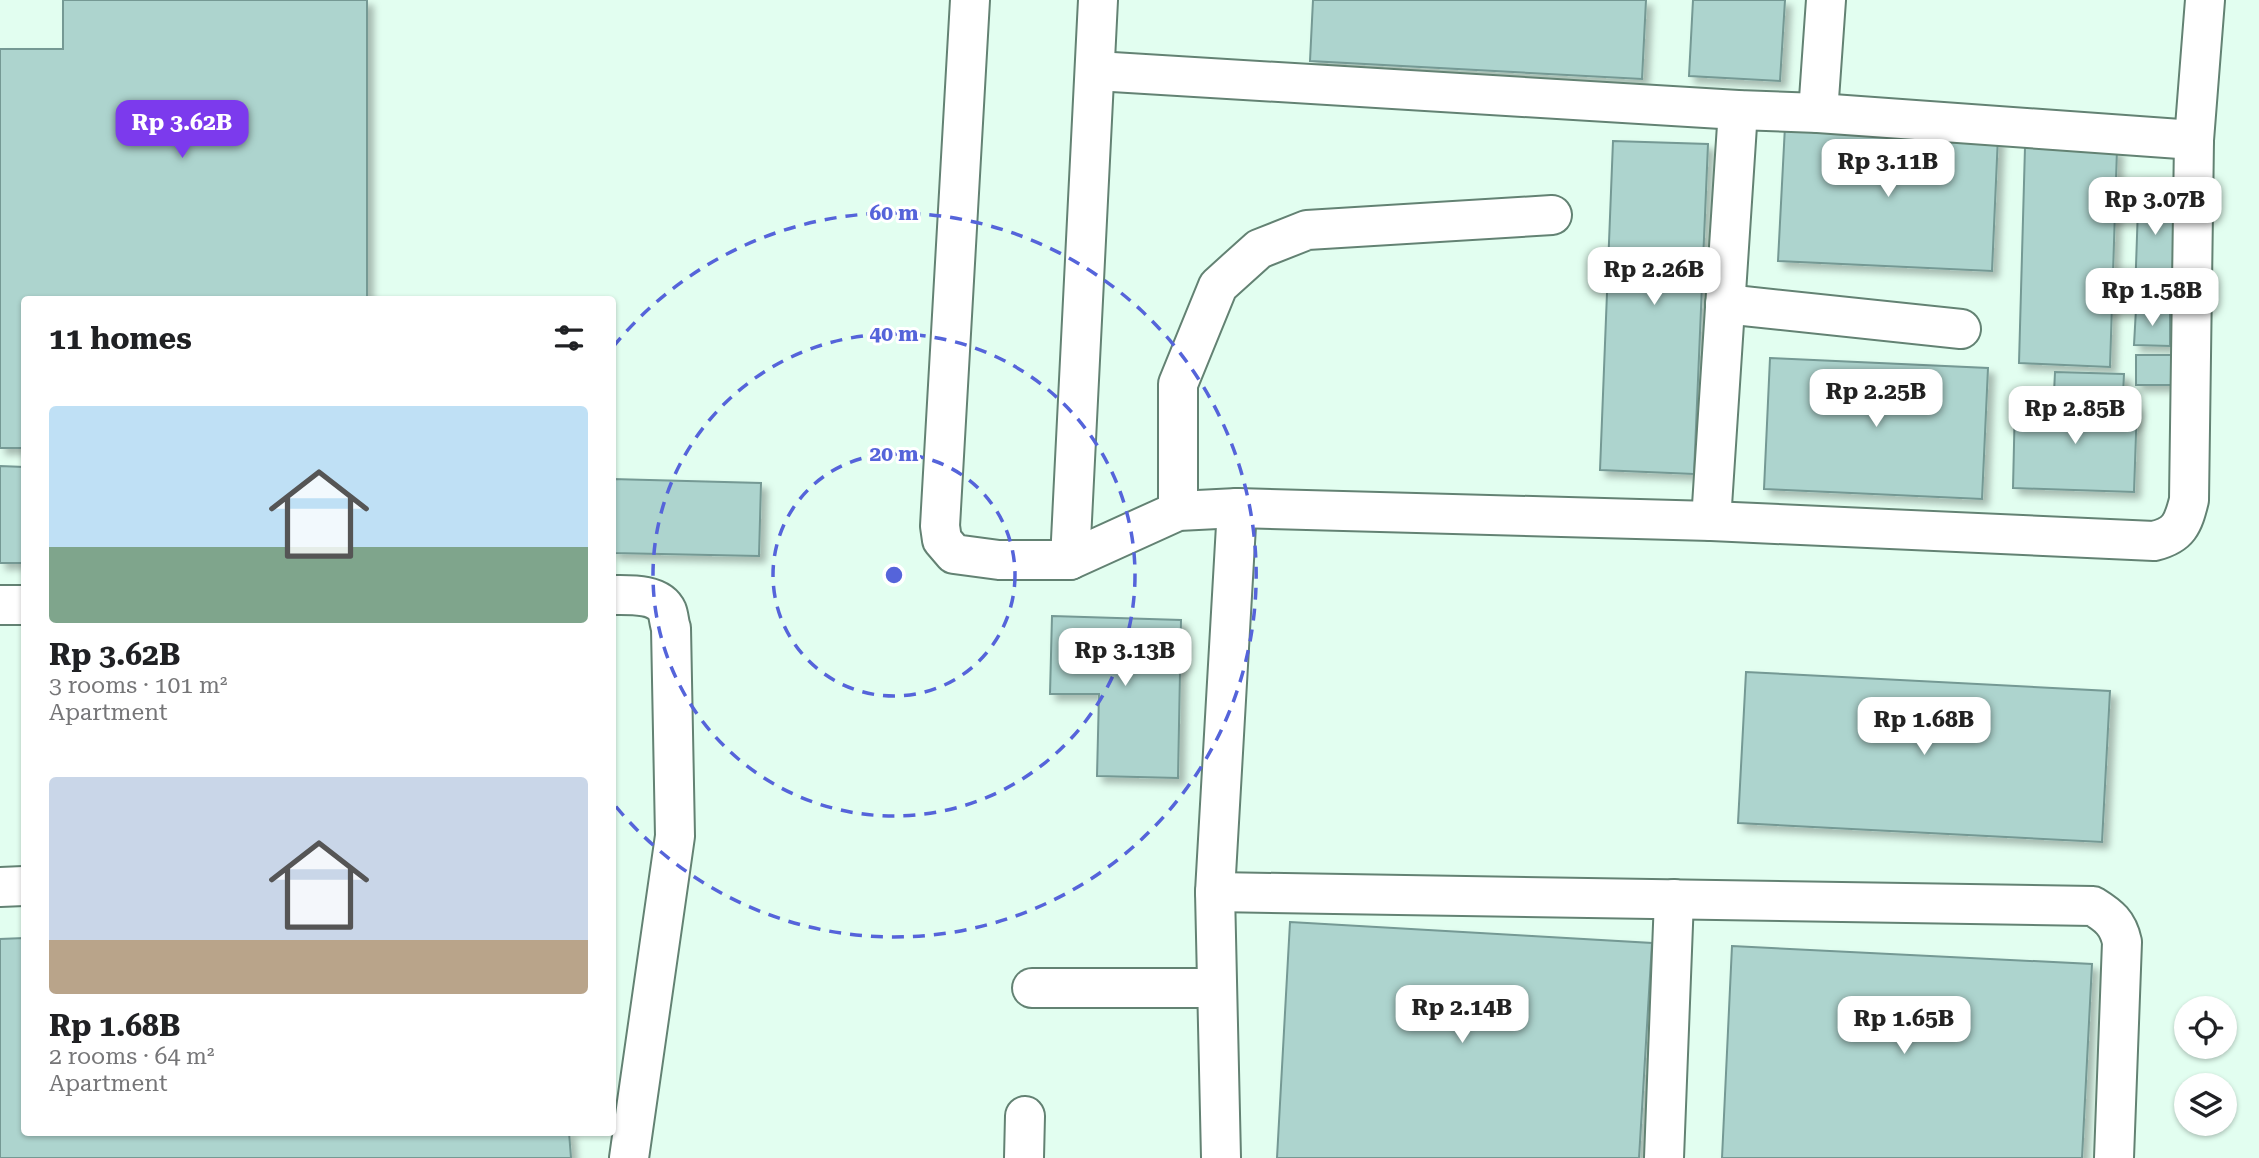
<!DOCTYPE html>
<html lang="en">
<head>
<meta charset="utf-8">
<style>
  :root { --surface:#fff; --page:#f2f2f2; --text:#202124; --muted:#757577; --accent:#7c3aed }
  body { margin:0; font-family:"Roboto Serif",serif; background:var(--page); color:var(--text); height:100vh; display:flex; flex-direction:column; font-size:26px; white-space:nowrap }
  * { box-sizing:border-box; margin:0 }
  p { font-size:23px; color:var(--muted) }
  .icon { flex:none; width:38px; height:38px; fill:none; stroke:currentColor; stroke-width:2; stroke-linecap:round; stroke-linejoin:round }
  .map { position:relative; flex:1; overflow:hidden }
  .panel { position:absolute; left:21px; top:296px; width:595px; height:840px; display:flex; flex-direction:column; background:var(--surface); border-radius:7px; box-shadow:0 2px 5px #0004 }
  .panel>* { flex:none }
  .controls { position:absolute; left:2174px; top:996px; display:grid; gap:14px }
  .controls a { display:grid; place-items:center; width:63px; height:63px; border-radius:50%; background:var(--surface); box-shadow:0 2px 5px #0004; font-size:35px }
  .price { position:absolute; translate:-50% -60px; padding:0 16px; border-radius:14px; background:#fff; color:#222; font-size:23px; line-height:46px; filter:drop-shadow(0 2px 4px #0008) }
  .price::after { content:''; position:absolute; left:50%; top:42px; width:21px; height:16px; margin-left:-10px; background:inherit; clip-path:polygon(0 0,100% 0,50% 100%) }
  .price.current { background:var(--accent); color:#fff }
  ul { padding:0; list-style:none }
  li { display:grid; align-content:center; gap:14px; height:371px; padding:0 28px }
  li span { display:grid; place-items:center; height:217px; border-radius:7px; color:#555 }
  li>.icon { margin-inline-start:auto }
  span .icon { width:126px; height:126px; fill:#fffc; stroke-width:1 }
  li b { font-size:30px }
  h2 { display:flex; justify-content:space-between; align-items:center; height:84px; padding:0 28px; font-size:30px }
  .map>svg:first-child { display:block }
  .building { fill:#add4ce; stroke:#749994; stroke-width:2; filter:url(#shadow) }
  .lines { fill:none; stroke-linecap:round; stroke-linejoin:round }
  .minor-casing { stroke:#638273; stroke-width:42 }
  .minor { stroke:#fff; stroke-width:38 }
  .ring { fill:none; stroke:#5564da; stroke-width:3.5; stroke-dasharray:12 9 }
  .centre { fill:#5564da; stroke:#fff; stroke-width:3.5 }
  .ring-label { font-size:21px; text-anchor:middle; font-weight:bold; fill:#5564da; stroke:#fff; stroke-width:6; stroke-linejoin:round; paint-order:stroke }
</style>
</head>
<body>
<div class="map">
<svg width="2259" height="1158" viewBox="0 0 2259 1158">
  <defs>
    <filter id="shadow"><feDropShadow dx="6" dy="6" stdDeviation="3.5" flood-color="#0004"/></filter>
  </defs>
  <rect width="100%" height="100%" fill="#e2fef0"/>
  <g class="building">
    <path d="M63 0H367V299H24V448H0V49H63Z"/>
    <path d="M1313 0H1646L1642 79 1310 61Z"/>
    <path d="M1693 0H1785L1780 81 1689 76Z"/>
    <path d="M1785 126 1998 136 1992 271 1778 261Z"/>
    <path d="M1613 141 1708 144 1694 474 1600 470Z"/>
    <path d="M2025 147 2117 149 2110 367 2019 363Z"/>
    <path d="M2139 178 2175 179 2172 296 2135 295Z"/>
    <path d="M2136 309 2170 311V346L2134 345Z"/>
    <path d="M2136 355H2173L2172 385H2136Z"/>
    <path d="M1770 358 1988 368 1982 499 1764 489Z"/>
    <path d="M2055 372 2124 374 2123 395 2054 393Z"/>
    <path d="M2015 401 2137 405 2134 492 2013 488Z"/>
    <path d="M0 466 24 467V563H0Z"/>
    <path d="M612 479 761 483 759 556 612 553Z"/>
    <path d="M1052 616 1181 620 1178 778 1097 776 1099 694H1050Z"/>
    <path d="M1746 672 2110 691 2102 842 1738 823Z"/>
    <path d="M1290 922 1652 943 1639 1158H1277Z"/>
    <path d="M24 938V1132H569L571 1158H0V939Z"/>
    <path d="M1732 946 2092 964 2082 1158H1722Z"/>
  </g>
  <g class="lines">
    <defs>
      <g id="minor">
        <path d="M970 0 940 526 942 540 954 554 999 560H1070L1178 511 1237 508 1711 521 2154 541C2179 535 2183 524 2189 500L2194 140 2205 0"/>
        <path d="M1096 71 1738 110 1818 113 2194 140"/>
        <path d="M1818 113 1826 0"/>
        <path d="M1725 304 1961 329"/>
        <path d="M1178 511V384L1218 286 1259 249 1307 230 1552 215"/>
        <path d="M1711 521 1738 110"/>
        <path d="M1070 560 1098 0"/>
        <path d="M612 595C629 595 659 593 667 611 669 616 669 623 671 628L675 836 629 1158"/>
        <path d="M0 605H24"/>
        <path d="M0 887 24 886"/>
        <path d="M1215 892 2093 906C2109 916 2118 923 2122 942L2114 1158"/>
        <path d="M1032 988H1217"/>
        <path d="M1024 1158 1025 1116"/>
        <path d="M1221 1158 1215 892 1237 508"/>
        <path d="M1664 1158 1674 899"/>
      </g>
    </defs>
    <use href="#minor" class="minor-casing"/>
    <use href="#minor" class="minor"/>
  </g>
  <g class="ring">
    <circle cx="894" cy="575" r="121"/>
    <circle cx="894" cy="575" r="241"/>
    <path d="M613 347A362 362 0 1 1 613 803"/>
  </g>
  <circle cx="894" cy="575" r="10" class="centre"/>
  <g class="ring-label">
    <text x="894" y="220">60 m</text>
    <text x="894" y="341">40 m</text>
    <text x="894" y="461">20 m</text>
  </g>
</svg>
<div class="controls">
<a><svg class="icon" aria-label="locate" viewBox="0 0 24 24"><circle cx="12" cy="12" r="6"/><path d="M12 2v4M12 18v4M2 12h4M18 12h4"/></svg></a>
<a><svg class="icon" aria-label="layers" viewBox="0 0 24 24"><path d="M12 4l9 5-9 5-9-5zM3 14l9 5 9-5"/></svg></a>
</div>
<b class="price current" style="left:182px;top:160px">Rp 3.62B</b>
<b class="price" style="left:1888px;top:199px">Rp 3.11B</b>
<b class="price" style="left:2155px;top:237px">Rp 3.07B</b>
<b class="price" style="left:1654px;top:307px">Rp 2.26B</b>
<b class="price" style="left:2152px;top:328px">Rp 1.58B</b>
<b class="price" style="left:1876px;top:429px">Rp 2.25B</b>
<b class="price" style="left:2075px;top:446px">Rp 2.85B</b>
<b class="price" style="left:1125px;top:688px">Rp 3.13B</b>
<b class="price" style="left:1924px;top:757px">Rp 1.68B</b>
<b class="price" style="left:1462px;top:1045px">Rp 2.14B</b>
<b class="price" style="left:1904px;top:1056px">Rp 1.65B</b>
<section class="panel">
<h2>11 homes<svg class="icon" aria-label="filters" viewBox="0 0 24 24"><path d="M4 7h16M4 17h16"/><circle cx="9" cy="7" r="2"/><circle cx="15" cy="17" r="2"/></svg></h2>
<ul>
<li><span style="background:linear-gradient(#bfe0f5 65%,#7fa58c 0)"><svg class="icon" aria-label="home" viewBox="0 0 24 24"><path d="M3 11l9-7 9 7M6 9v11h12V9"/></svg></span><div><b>Rp 3.62B</b><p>3 rooms · 101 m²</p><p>Apartment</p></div></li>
<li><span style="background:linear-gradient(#c9d6e8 75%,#b9a48a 0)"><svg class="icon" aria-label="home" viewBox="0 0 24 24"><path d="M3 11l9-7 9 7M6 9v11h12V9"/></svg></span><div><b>Rp 1.68B</b><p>2 rooms · 64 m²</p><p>Apartment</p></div></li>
</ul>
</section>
</div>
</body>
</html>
